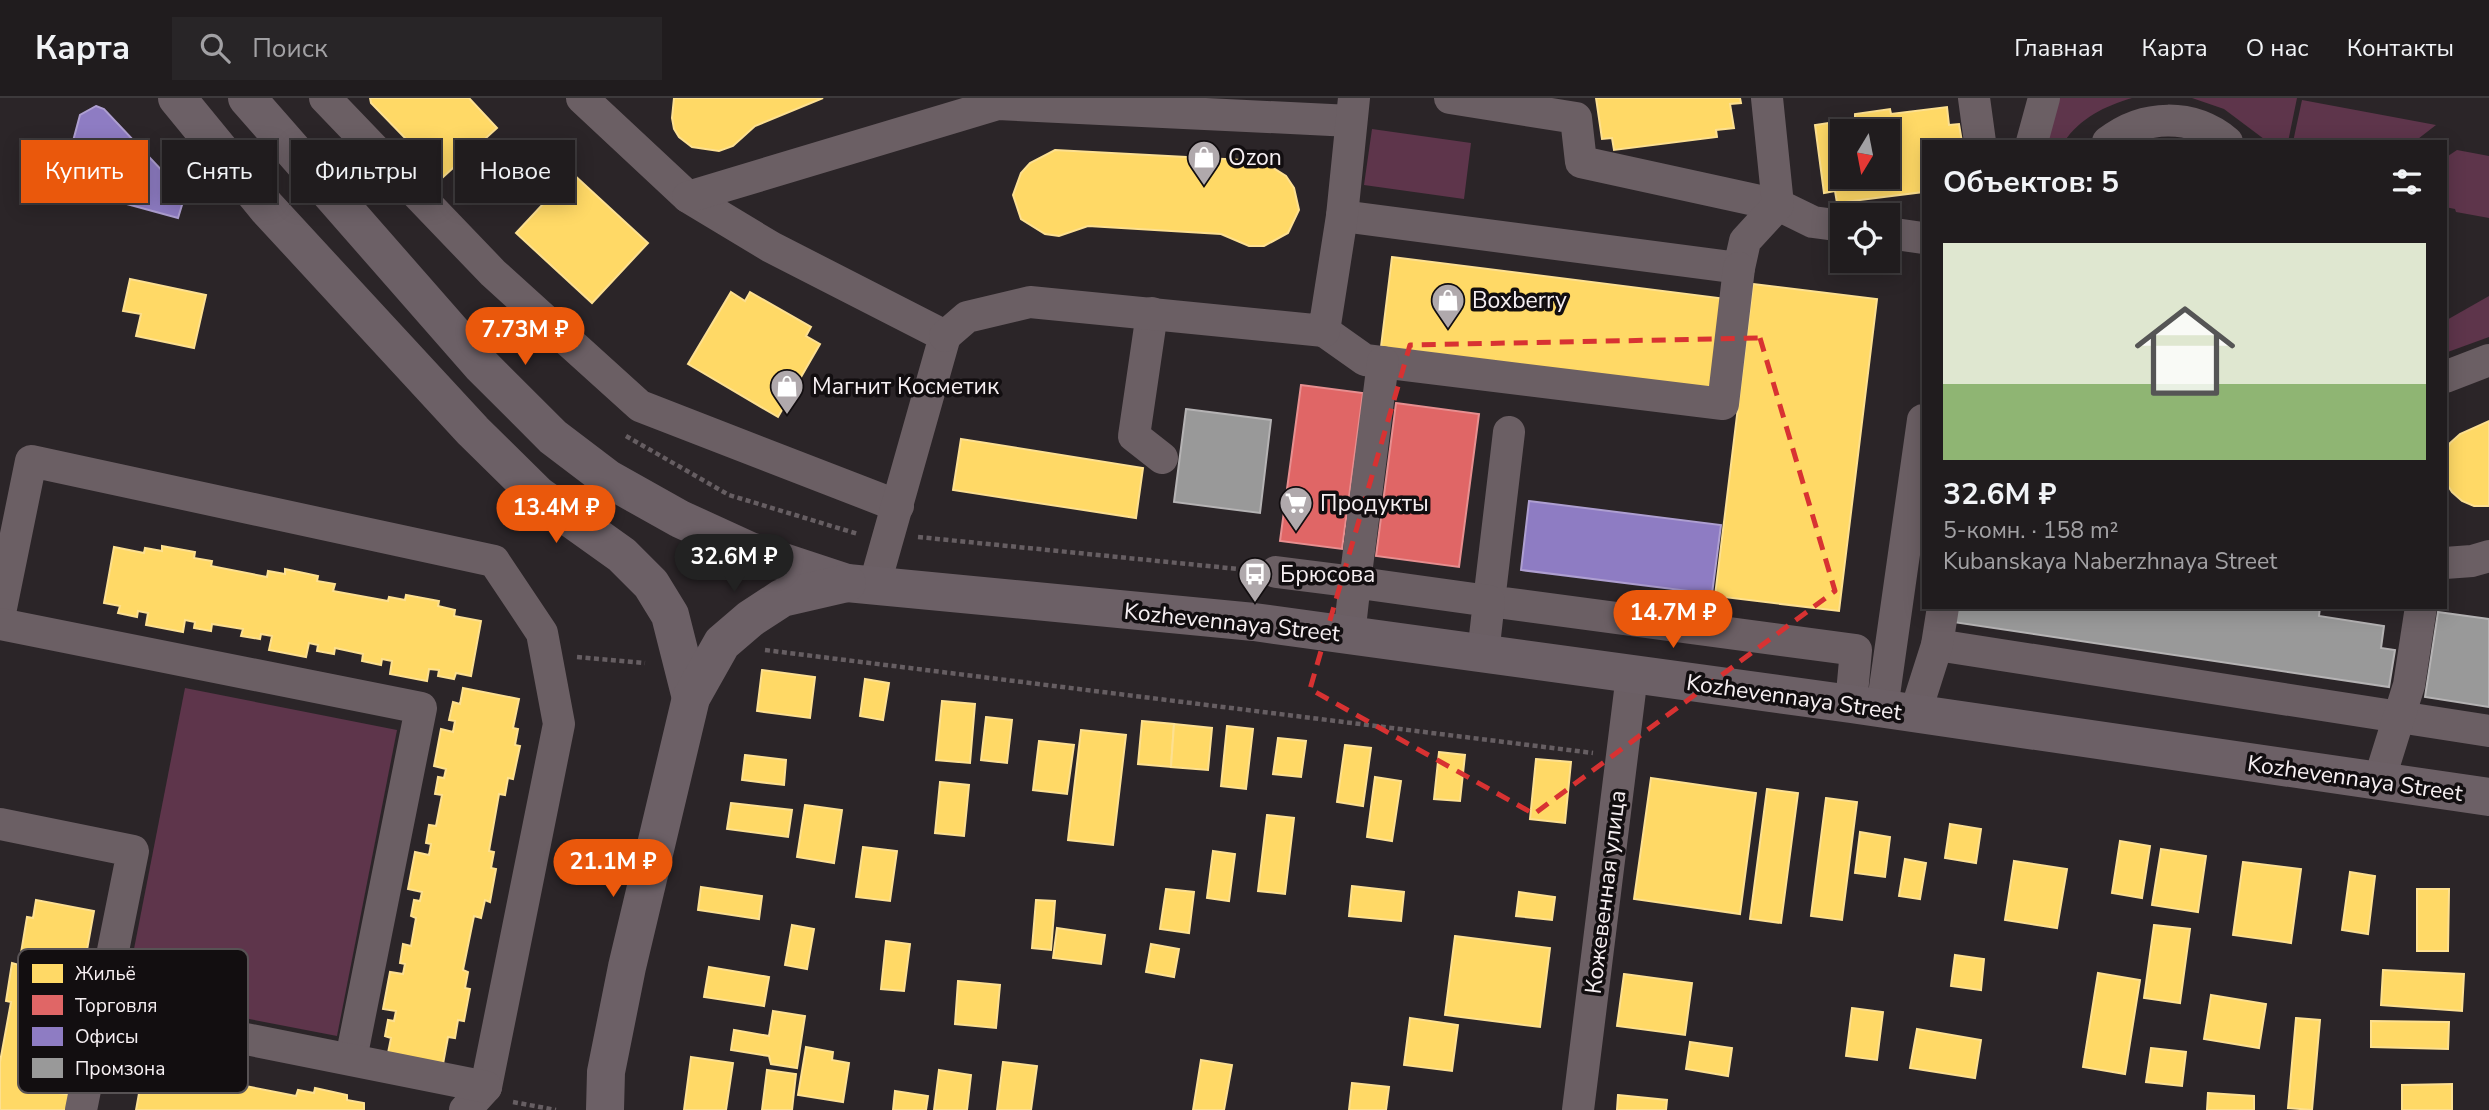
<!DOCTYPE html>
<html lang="ru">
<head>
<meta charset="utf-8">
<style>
  :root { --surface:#201c1e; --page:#282527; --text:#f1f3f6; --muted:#a2a1a4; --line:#3d3a3c; --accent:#ea580c }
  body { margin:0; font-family:"Nunito Sans",sans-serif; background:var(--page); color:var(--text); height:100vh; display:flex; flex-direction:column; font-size:26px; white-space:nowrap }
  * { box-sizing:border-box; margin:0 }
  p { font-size:23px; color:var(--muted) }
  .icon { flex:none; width:38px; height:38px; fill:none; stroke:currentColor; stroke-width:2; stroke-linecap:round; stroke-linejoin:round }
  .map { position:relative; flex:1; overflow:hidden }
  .sheet { position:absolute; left:1922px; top:42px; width:525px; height:469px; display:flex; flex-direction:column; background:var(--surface); border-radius:0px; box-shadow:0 4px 18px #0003,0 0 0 2px var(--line) }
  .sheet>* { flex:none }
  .guide { position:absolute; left:21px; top:42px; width:665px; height:63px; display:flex; gap:14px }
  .needle { width:46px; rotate:190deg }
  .controls { position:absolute; left:1830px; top:21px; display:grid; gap:14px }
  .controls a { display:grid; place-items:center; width:70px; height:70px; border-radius:0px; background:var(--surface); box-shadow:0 4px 18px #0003,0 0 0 2px var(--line); font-size:35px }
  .price { position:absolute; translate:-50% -60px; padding:0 16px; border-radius:24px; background:var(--accent); color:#fff; font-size:23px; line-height:46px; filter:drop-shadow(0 2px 4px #0008) }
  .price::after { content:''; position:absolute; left:50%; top:42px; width:21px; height:16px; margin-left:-10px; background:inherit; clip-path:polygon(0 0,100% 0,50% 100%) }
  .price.on { background:#222; color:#fff }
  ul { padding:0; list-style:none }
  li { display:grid; align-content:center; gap:14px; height:371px; padding:0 21px }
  li span { display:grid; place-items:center; height:217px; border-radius:0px; color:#555 }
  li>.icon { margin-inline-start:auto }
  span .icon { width:126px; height:126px; fill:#fffc; stroke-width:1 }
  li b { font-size:30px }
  h2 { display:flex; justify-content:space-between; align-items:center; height:84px; padding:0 21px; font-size:30px }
  .tag { padding:0 24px; border-radius:0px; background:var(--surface); box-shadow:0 4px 18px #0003,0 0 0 2px var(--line); font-size:24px; line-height:63px }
  .tag.on { background:var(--accent); color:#fff }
  header { display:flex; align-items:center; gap:42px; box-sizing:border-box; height:98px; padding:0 35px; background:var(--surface); border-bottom:2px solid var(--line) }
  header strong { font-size:33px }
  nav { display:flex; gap:38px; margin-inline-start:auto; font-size:24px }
  .search { width:490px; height:63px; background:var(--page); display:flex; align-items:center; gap:18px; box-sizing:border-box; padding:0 24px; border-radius:0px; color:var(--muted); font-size:26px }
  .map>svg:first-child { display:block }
  .green { fill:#5e354b }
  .homes { fill:#ffd966; stroke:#fde090; stroke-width:2; fill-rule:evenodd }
  .shops { fill:#e06666; stroke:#e78f90; stroke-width:2 }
  .offices { fill:#8e7cc3; stroke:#ae9fd1; stroke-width:2 }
  .industry { fill:#999; stroke:#b5b3b4; stroke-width:2 }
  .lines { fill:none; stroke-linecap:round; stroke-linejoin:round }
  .path { stroke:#665e62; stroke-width:4.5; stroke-dasharray:5 3.5; stroke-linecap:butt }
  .minor { stroke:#6b5f64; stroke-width:32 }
  .major { stroke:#6c6066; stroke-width:38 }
  .marked { fill:none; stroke:#d83232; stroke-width:5; stroke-dasharray:14 9; stroke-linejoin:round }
  .labels { text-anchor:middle; stroke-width:7; stroke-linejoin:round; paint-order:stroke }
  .poi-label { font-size:23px; fill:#f7f0f3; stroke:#120e10; text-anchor:start }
  .street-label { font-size:23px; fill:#f7f0f3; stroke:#120e10 }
  .key { fill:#120e10; stroke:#575254; stroke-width:2 }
  .key-label { font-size:19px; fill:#f7f0f3 }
</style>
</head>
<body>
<header>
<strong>Карта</strong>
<div class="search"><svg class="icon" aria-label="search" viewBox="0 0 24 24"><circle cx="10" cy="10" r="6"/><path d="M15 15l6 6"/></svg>Поиск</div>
<nav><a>Главная</a><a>Карта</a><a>О нас</a><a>Контакты</a></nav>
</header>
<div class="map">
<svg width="2489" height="1012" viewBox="0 0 2489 1012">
  <rect width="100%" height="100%" fill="#2b2528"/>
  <g class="green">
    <path d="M2055 0H2132C2105 8 2080 20 2064 44H2040Z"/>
    <path d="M2192 0H2297L2288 44H2268L2224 11Z"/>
    <path d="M2302 2 2436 27 2414 44H2293Z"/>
    <path d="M1372 31 1471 45 1464 101 1364 87Z"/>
    <path d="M2457 52 2489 58V120L2456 114 2455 111 2445 109V60Z"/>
    <path d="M2489 198V239L2445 255V223Z"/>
    <path d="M185 590 397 632 337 938 125 897Z"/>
  </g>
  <g class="homes">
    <path d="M370 0H469L497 30 443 79 371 5Z"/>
    <path d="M674 0H823L755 28 733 48 719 53 692 49 679 39 674 31 672 20Z"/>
    <path d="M1596 0H1740L1741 5 1730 6 1734 30 1716 32 1717 39 1614 52 1612 40 1602 41Z"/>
    <path d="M1947 9 1949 27 1959 26 1962 44H1923V94L1837 105 1835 93 1824 95 1815 27 1855 21V16L1890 11 1891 16ZM1843 33H1888V79H1843Z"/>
    <path d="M1055 52 1262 63 1286 78 1294 90 1299 112 1288 135 1264 148H1249L1221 136 1088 128 1059 138 1045 136 1021 121 1013 97 1021 75 1030 65Z"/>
    <path d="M572 75 648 145 592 205 516 135Z"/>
    <path d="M1392 159 1727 201 1716 291 1381 249Z"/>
    <path d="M130 181 206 197 194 250 136 238 141 216 123 213Z"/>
    <path d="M1753 186 1877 201 1839 513 1715 498Z"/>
    <path d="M731 194 745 203 750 194 811 229 806 238 820 246 778 319 688 266Z"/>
    <path d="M2489 323V408H2474L2462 403 2452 394 2445 383V356L2450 345 2460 336Z"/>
    <path d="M961 341 1143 370 1136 420 953 392Z"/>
    <path d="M162 448 195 454 194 460 212 463 211 468 267 479 268 473 285 476V471L318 478 317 483 335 486 333 493 388 503 389 499 405 502 406 497 439 503 438 508 455 512 454 518 481 523 471 578 456 575 454 581 438 578 439 572 429 571 427 583 390 576 392 563 382 561 381 567 362 563 363 556 335 550 334 556 317 553 318 547 309 545 306 559 269 552 272 538 261 536 260 541 241 538 243 531 212 526 211 533 194 530 195 524 185 522 183 534 146 527 148 515 138 513 137 519 118 515 120 508 104 505 114 449 144 455 145 450 162 453Z"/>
    <path d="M762 572 815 579 810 620 757 613Z"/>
    <path d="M865 581 889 585 883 622 860 618Z"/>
    <path d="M463 590 519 601 513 630 518 631 515 647 520 648 513 681 508 680 505 697 499 696 489 753 494 754 491 770 496 771 490 804 485 802 481 820 474 818 463 872 468 874 465 890 470 891 464 923 458 922 455 940 448 939 443 966 388 955 391 940 385 938 388 922 394 923 396 913 383 911 390 874 403 876 405 866 400 865 403 846 411 848 416 820 411 818 414 802 420 803 422 794 408 791 415 754 429 757 431 746 426 745 429 727 436 728 442 697 435 696 438 679 444 680 446 671 434 668 441 631 453 634 455 623 449 622 453 604 460 606Z"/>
    <path d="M942 603 975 606 970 665 936 662Z"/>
    <path d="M986 619 1012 622 1007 665 981 662Z"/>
    <path d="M1142 623 1174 626 1171 669 1138 666Z"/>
    <path d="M1174 626 1212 630 1208 672 1171 669Z"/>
    <path d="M1227 628 1253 631 1246 691 1221 688Z"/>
    <path d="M1081 632 1126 637 1113 747 1068 742Z"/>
    <path d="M1278 640 1306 643 1301 679 1273 676Z"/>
    <path d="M1039 643 1074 647 1067 696 1033 692Z"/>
    <path d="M1345 647 1371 650 1363 708 1337 704Z"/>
    <path d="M1439 654 1465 657 1460 703 1434 701Z"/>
    <path d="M745 657 786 662 784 687 742 682Z"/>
    <path d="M1536 661 1571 664 1565 725 1530 721Z"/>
    <path d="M1375 679 1401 683 1392 743 1367 739Z"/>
    <path d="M1651 680 1756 695 1740 816 1634 801Z"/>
    <path d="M940 684 969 687 964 738 935 735Z"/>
    <path d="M1767 691 1798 695 1781 825 1750 821Z"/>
    <path d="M1826 700 1857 704 1842 822 1811 818Z"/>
    <path d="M731 705 792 712 788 739 727 731Z"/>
    <path d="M805 707 842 712 834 765 797 759Z"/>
    <path d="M1267 717 1294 720 1285 796 1258 793Z"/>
    <path d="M1950 726 1981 731 1976 765 1945 760Z"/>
    <path d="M1860 734 1890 739 1885 779 1855 775Z"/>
    <path d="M2120 743 2150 748 2142 800 2112 795Z"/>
    <path d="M863 749 897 753 890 803 856 799Z"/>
    <path d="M2161 751 2206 758 2198 814 2152 807Z"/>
    <path d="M1213 753 1235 756 1229 803 1207 800Z"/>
    <path d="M1905 761 1926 765 1920 801 1899 798Z"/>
    <path d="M2014 763 2067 771 2057 830 2005 822Z"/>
    <path d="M2243 764 2301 771 2291 845 2233 837Z"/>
    <path d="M2350 774 2375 778 2368 836 2342 832Z"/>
    <path d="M1352 788 1404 794 1401 823 1349 818Z"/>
    <path d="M701 789 762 798 759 821 698 812Z"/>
    <path d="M1166 791 1194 794 1189 835 1160 831Z"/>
    <path d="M2417 791H2449L2448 853H2417Z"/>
    <path d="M1519 794 1555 799 1552 822 1516 818Z"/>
    <path d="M36 802 94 813 85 863 99 865 92 902 77 900 72 930 76 931 70 964 63 963 57 995 74 997 71 1012H0V964L11 904 6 903 12 865 19 867 27 819 33 820Z"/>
    <path d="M1036 802 1055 803 1051 852 1032 850Z"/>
    <path d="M792 827 814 831 807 871 785 867Z"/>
    <path d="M2154 827 2190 831 2180 905 2144 900Z"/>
    <path d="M1057 830 1105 837 1101 866 1053 860Z"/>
    <path d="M1455 838 1550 850 1540 929 1445 917Z"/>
    <path d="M886 843 910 846 904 893 881 891Z"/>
    <path d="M1151 846 1179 851 1174 879 1146 874Z"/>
    <path d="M1955 857 1984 861 1981 892 1951 888Z"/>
    <path d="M709 869 769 879 764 908 704 899Z"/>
    <path d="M2383 872 2464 876 2462 913 2381 907Z"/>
    <path d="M2098 875 2140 882 2125 976 2083 969Z"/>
    <path d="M1624 876 1692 885 1685 937 1617 928Z"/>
    <path d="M958 883 1000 887 996 930 955 926Z"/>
    <path d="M2211 897 2266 906 2259 950 2204 941Z"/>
    <path d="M1852 910 1883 914 1877 962 1846 958Z"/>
    <path d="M773 913 805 918 797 970 771 966 769 958 731 952 734 932 769 938Z"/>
    <path d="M1410 920 1458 927 1452 973 1404 967Z"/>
    <path d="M2296 920 2320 922 2312 1012 2288 1010Z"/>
    <path d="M2371 923 2449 924 2448 951 2371 949Z"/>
    <path d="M1917 931 1981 942 1975 980 1910 970Z"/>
    <path d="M1690 944 1732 950 1728 978 1686 971Z"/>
    <path d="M806 949 833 954 832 962 849 965 843 1004 798 997Z"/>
    <path d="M2151 950 2186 954 2182 988 2146 984Z"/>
    <path d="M691 959 733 965 726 1012H684Z"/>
    <path d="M1201 962 1232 967 1224 1012H1193Z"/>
    <path d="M1003 964 1037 968 1031 1012H997Z"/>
    <path d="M144 968 173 974 175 969 191 972 192 968 224 973V979L241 982 240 987 296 998 298 992 314 995 315 990 347 997V1002L364 1005V1012H136Z"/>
    <path d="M767 972 796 976 792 1012H762Z"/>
    <path d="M939 972 971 977 967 1012H934Z"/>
    <path d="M1352 985 1389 989 1386 1012H1349Z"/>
    <path d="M2452 986V1012H2402V987Z"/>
    <path d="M895 993 928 998 926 1012H893Z"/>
    <path d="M2208 995 2254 998V1012H2207Z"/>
    <path d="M1618 997 1667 1002 1666 1012H1617Z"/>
  </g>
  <g class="shops">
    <path d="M1301 287 1363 295 1342 451 1280 443Z"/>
    <path d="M1396 305 1479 316 1459 469 1376 458Z"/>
  </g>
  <g class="offices">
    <path d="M96 8 104 11 185 97 178 120 61 88 80 17Z"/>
    <path d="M1529 403 1721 427 1712 496 1521 472Z"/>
  </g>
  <g class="industry">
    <path d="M1186 311 1271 322 1260 415 1174 404Z"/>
    <path d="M1955 509H2320L2319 518 2384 528 2381 550 2395 552 2389 589 1953 524Z"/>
    <path d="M2438 514 2489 521V609L2425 599Z"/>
  </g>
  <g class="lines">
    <g class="path">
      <path d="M626 338 729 397 858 436"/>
      <path d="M918 439 1248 472"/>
      <path d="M765 552 1593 655"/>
      <path d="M577 559 645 565"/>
      <path d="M513 1004 556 1012"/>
    </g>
    <g class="minor">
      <path d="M325 0 493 175 640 308 898 408"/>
      <path d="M582 0 688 99 771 149 945 238 874 489"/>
      <path d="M1450 0 1576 20 1581 64 1778 107 1813 124 1843 128"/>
      <path d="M1974 0 1980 44"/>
      <path d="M2032 44 2044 0"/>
      <path d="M2108 44C2144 16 2192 15 2227 44"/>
      <path d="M688 99 998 6 1351 23"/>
      <path d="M1342 118 1739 170 1745 143 1778 107 1767 0"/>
      <path d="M1888 135 1923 140"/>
      <path d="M1152 215 1134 338 1162 360"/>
      <path d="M1324 233 1365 262 1723 306 1739 170"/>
      <path d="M945 238 967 219 1030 204 1324 233 1342 118 1354 0"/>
      <path d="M2445 279 2489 262"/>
      <path d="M1509 334 1489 503 1856 552 1851 606"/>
      <path d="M2445 465 2472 463 2489 458"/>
      <path d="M1276 474 1355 484 1383 264"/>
      <path d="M0 515 31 363 494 463 542 535 559 626 486 989 465 1012"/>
      <path d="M0 526 421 610 351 961"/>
      <path d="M1349 538 1355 484 1367 486 1489 503 1483 556"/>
      <path d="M1937 547 2489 633"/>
      <path d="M1882 611 1923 322"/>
      <path d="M1915 616 1937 547 1943 509"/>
      <path d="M2379 683 2409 587 2421 509"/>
      <path d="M0 726 133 753 81 1012"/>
      <path d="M101 912 486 989"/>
      <path d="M1578 1012 1632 577"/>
    </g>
    <g class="major">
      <path d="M177 0 267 110 473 333 538 397 622 457 651 486 670 517 691 600"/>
      <path d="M247 0 481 267 553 339 607 380 680 421 750 453 847 485 1254 524 1851 606 2489 699"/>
      <path d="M605 1012 606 974 627 869 691 600 722 545 750 521 782 500 847 485"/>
    </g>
  </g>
  <path class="marked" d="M1760 240 1835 493 1534 716 1310 591 1410 247Z"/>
  <defs>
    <symbol id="shop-pin" viewBox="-11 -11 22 30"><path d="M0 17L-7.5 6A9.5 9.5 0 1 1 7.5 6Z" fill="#b0a9ac" stroke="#120e10"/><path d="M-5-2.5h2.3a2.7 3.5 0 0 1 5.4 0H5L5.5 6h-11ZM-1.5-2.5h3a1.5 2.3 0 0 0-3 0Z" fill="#fff"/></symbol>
    <symbol id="supermarket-pin" viewBox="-11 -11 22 30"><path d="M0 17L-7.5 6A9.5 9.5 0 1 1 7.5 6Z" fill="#b0a9ac" stroke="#120e10"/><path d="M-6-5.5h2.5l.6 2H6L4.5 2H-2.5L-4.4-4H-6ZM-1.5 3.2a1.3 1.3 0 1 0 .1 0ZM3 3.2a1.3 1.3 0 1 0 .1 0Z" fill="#fff"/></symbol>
    <symbol id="bus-pin" viewBox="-11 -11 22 30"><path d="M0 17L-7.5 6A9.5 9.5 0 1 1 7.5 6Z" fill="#b0a9ac" stroke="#120e10"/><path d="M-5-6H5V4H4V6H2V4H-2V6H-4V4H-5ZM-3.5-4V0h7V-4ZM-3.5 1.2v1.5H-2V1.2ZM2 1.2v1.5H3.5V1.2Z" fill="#fff"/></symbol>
  </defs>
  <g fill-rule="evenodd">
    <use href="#shop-pin" x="1185" y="40" width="38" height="52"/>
    <use href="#shop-pin" x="1429" y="183" width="38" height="52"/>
    <use href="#shop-pin" x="768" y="269" width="38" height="52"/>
    <use href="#supermarket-pin" x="1277" y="386" width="38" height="52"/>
    <use href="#bus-pin" x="1236" y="457" width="38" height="52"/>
  </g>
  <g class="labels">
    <g class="poi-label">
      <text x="1228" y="67">Ozon</text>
      <text x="1472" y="210">Boxberry</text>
      <text x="812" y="296">Магнит Косметик</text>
      <text x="1320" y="413">Продукты</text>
      <text x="1280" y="484">Брюсова</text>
    </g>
    <g class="street-label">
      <text transform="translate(1232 524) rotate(6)" y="8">Kozhevennaya Street</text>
      <text transform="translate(1794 599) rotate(8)" y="8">Kozhevennaya Street</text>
      <text transform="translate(2355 680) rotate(8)" y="8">Kozhevennaya Street</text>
      <text transform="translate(1605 794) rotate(-83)" y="8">Кожевенная улица</text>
    </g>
  </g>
  <rect x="18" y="851" width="230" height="144" rx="10" class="key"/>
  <rect x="32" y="866" width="31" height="19" fill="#ffd966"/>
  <rect x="32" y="897" width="31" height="20" fill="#e06666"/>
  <rect x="32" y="929" width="31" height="19" fill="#8e7cc3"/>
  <rect x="32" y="960" width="31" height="20" fill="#999"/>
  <g class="key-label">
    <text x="75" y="882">Жильё</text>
    <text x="75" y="914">Торговля</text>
    <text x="75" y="945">Офисы</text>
    <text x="75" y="977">Промзона</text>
  </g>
</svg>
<div class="controls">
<a><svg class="needle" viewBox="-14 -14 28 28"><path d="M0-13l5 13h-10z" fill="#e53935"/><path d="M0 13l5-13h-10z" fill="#a2a1a4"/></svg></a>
<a><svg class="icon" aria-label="locate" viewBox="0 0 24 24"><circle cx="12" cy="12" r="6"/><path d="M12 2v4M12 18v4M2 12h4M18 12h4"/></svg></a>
</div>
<b class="price" style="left:525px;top:269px">7.73M ₽</b>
<b class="price" style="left:556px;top:447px">13.4M ₽</b>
<b class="price on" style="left:734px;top:496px">32.6M ₽</b>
<b class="price" style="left:1673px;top:552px">14.7M ₽</b>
<b class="price" style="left:613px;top:801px">21.1M ₽</b>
<div class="guide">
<a class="tag on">Купить</a>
<a class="tag">Снять</a>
<a class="tag">Фильтры</a>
<a class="tag">Новое</a>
</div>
<section class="sheet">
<h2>Объектов: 5<svg class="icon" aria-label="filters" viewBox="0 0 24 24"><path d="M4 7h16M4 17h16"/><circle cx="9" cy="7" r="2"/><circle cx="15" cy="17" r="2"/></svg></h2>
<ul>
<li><span style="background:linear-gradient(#dfe7d0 65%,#8fb573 0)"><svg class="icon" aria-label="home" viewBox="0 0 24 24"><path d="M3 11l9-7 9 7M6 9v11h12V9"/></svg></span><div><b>32.6M ₽</b><p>5-комн. · 158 m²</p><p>Kubanskaya Naberzhnaya Street</p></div></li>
</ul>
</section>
</div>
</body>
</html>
